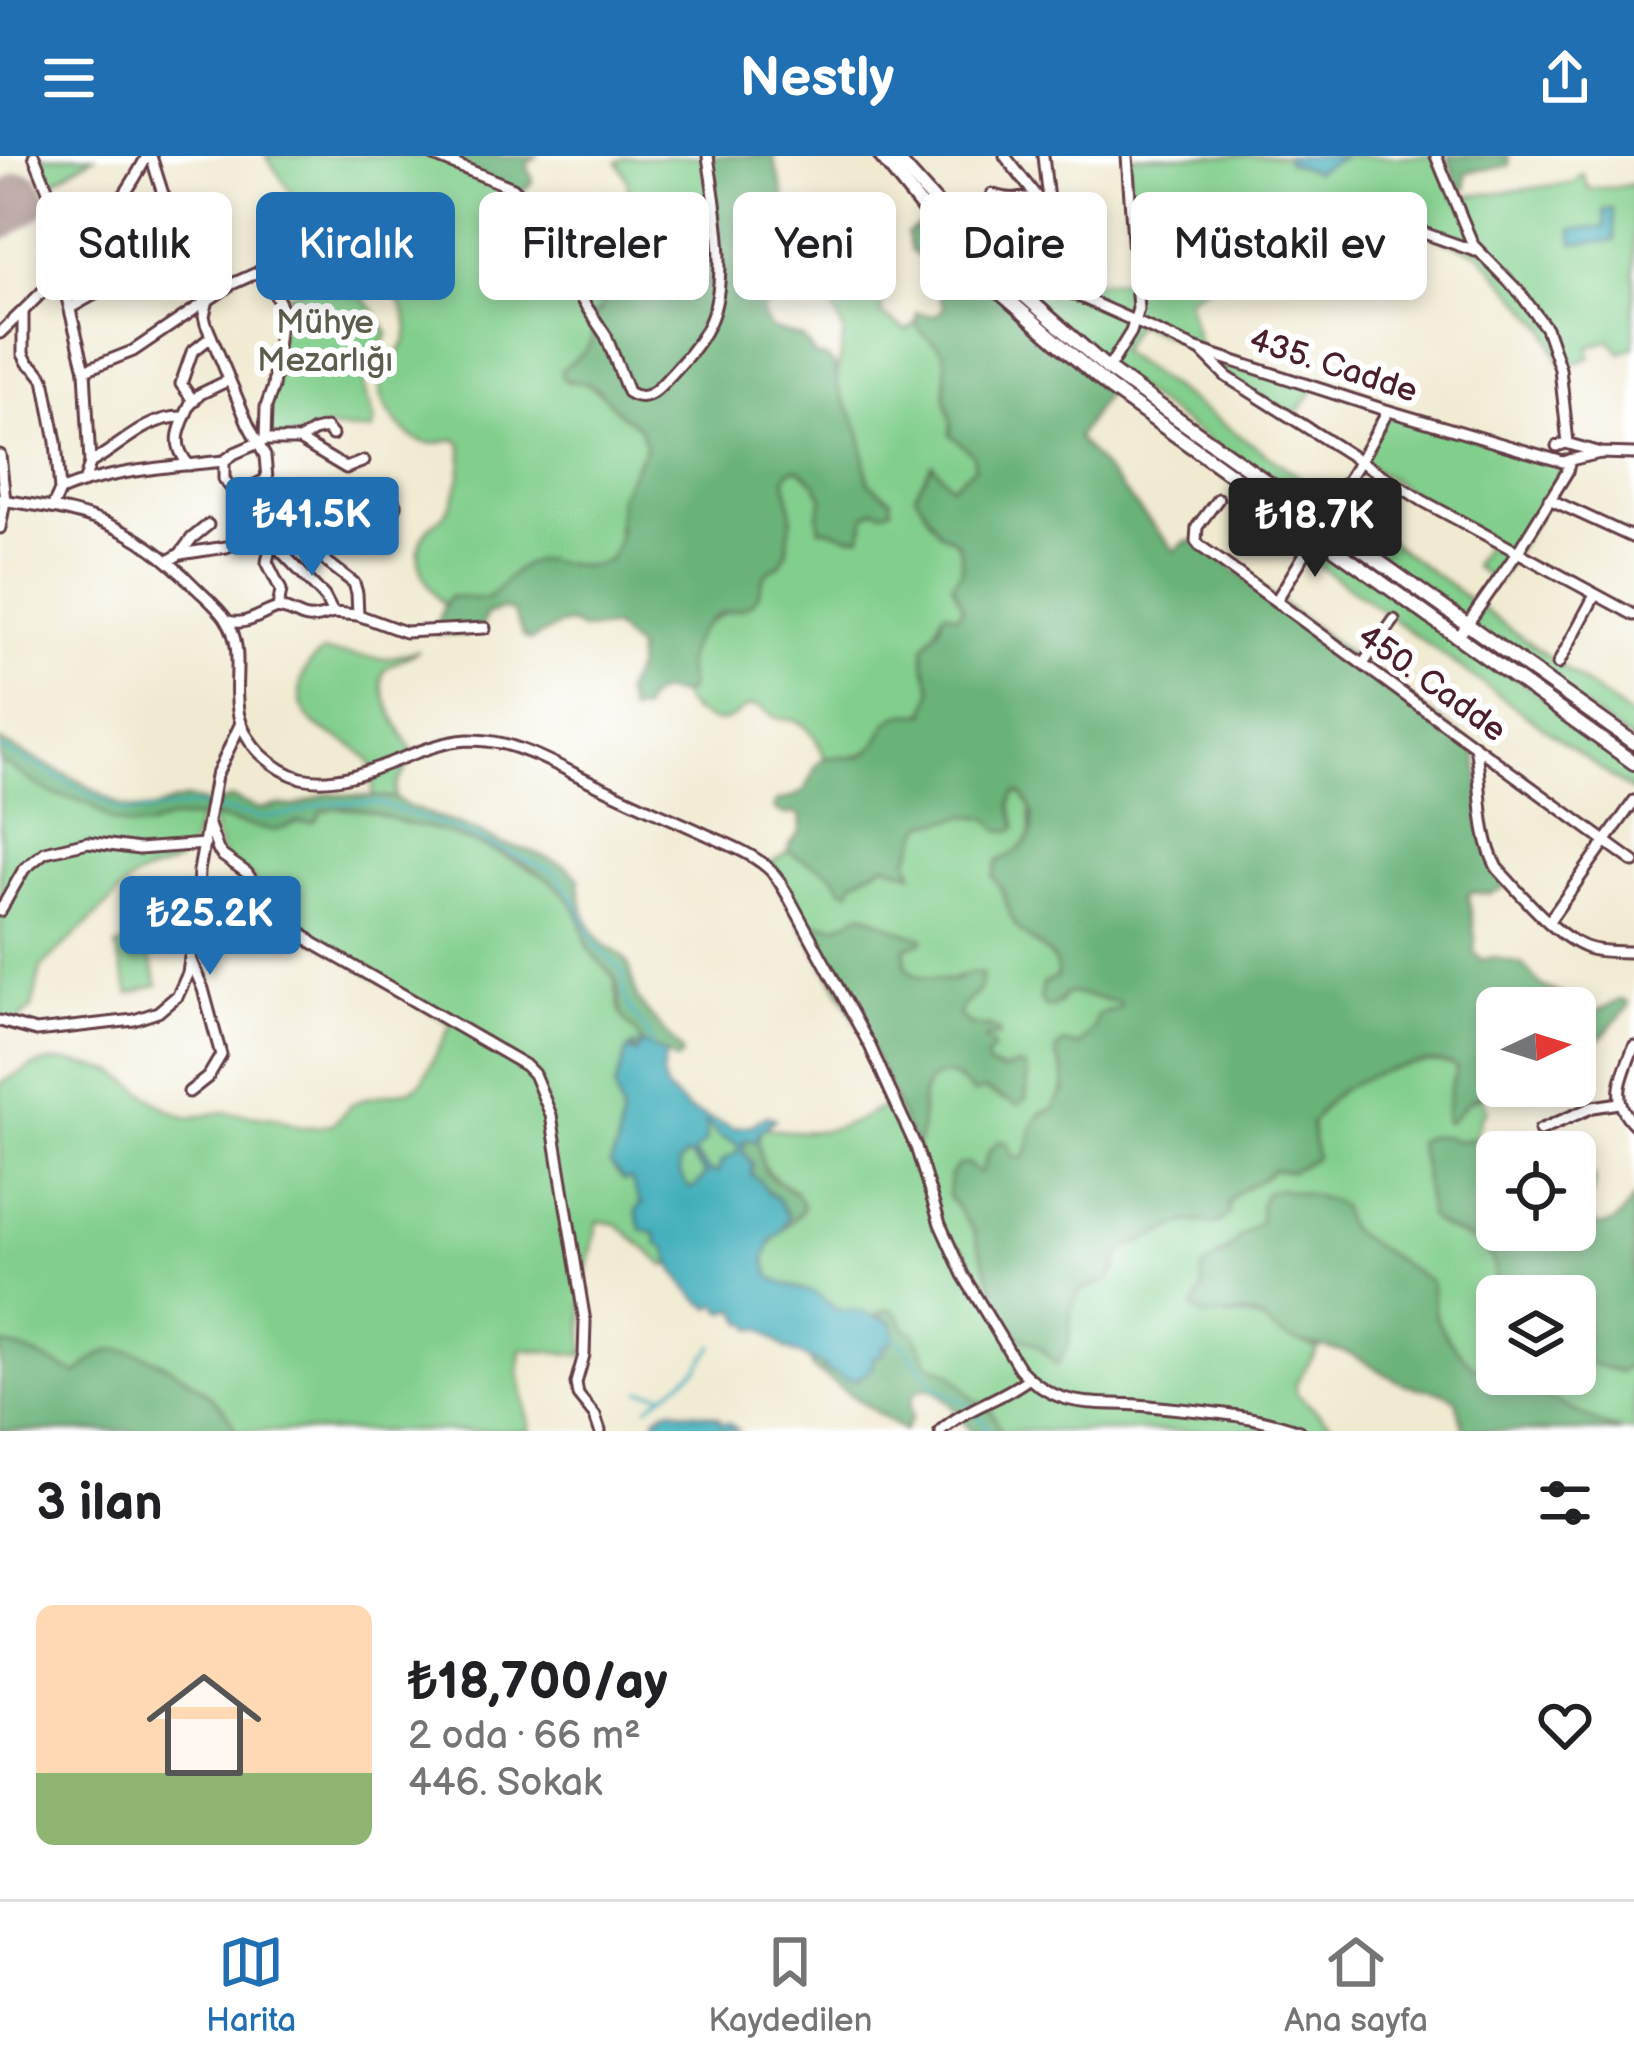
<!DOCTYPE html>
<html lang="tr">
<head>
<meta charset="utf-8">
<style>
  :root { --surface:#fff; --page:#f6f6f6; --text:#202124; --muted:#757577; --line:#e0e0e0; --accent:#1f6fb2 }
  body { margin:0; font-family:"Balsamiq Sans",sans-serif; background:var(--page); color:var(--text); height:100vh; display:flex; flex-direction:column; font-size:45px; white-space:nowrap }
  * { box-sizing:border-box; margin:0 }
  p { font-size:39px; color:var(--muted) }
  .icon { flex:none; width:66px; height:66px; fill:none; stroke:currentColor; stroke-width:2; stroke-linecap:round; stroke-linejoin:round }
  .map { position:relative; height:1275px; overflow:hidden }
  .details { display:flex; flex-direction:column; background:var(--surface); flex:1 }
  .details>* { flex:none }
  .hud { position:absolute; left:36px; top:36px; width:1563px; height:108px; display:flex; gap:24px }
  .needle { width:78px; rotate:86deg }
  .fabs { position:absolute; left:1476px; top:831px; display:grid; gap:24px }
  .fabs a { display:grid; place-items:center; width:120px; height:120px; border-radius:18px; background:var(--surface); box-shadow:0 6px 18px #0003; font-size:60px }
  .price { position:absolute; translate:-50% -102px; padding:0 27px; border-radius:12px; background:var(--accent); color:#fff; font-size:39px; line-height:78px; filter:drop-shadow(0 3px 6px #0008) }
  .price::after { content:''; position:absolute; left:50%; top:72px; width:36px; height:27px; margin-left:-18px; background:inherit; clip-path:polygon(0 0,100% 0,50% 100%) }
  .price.current { background:#222; color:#fff }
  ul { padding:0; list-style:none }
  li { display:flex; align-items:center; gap:36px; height:300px; padding:0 36px }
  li+li { border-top:3px solid var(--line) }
  li span { display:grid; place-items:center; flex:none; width:336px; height:240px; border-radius:18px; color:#555 }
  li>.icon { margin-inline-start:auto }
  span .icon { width:144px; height:144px; fill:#fffc; stroke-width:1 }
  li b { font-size:51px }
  h2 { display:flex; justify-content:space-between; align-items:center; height:144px; padding:0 36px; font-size:51px }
  .pill { padding:0 42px; border-radius:18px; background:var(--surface); box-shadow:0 6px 18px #0003; font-size:42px; line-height:108px }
  .pill.current { background:var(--accent); color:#fff }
  header { display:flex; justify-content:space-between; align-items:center; height:156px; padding:0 36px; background:var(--accent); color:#fff; font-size:54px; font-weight:800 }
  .dock { display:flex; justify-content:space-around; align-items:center; height:168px; border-top:3px solid var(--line); background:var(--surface); font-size:33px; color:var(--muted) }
  .dock a { display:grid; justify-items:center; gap:6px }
  .dock .current { color:var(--accent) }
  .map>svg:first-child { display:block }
  .green { fill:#82cf8d; stroke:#66775c; stroke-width:3 }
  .forest { fill:#69b278; stroke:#5a6852; stroke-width:3 }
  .water { fill:#3dadba; stroke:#446672; stroke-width:3; fill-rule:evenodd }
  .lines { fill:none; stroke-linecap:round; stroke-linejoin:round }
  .stream { stroke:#3dadba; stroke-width:3 }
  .runway { stroke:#9d847e; stroke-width:42 }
  .minor-casing { stroke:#633d44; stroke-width:15 }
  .major-casing { stroke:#633d44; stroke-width:18 }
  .minor { stroke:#fff; stroke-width:9 }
  .major { stroke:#fff; stroke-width:12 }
  .labels { text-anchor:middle; stroke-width:12; stroke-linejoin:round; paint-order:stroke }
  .park-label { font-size:33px; fill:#5e5d4d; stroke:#fff }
  .street-label { font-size:33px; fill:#4a1f2b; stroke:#fff }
</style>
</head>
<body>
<header><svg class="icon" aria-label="menu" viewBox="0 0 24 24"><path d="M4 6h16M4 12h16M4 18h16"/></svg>Nestly<svg class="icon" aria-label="share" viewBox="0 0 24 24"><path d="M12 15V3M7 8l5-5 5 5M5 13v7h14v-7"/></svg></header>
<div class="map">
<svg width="1634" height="1275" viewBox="0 0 1634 1275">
  <rect width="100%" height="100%" fill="#fff"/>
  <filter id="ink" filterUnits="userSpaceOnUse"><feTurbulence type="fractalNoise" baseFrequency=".00833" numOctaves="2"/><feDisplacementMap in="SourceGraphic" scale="24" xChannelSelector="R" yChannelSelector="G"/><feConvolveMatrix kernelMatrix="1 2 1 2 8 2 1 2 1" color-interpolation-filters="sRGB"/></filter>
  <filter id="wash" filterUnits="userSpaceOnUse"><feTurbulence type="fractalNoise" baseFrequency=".004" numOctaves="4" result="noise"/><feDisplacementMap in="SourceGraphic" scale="48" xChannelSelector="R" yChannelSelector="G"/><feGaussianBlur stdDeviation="2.7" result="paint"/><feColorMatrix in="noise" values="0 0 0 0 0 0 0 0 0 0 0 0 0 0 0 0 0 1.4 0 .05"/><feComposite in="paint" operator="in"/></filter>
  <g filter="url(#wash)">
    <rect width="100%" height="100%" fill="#f0ead0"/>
    <g class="green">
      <path d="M34 0H94L47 30Z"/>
      <path d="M266 0H450L451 6 500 25 536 53 566 111 611 76C612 103 614 141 593 161 595 183 589 198 569 207L567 226C575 226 580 225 587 228 593 230 636 266 640 271 644 277 645 284 646 290L619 341 618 385 610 403C585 417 587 408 564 408 555 408 524 412 516 416 506 421 499 436 488 442 469 452 461 429 444 449 425 429 407 398 428 373 435 365 443 362 448 353 460 333 463 312 462 289L456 283C448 285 436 288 428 287 403 284 377 247 380 223 383 206 401 199 406 184 416 153 380 115 351 105 342 103 332 102 323 100L290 35Z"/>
      <path d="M708 0C712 31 729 111 702 131L685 129 678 124 671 103 672 86 621 51C632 33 630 23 617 6L624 2Z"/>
      <path d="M1127 0H1436L1454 42 1572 27 1582 17 1589 33 1634 29V191L1621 197 1610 184 1589 191 1591 201 1574 208 1560 207 1546 172 1479 97 1418 75 1273 84 1187 143 1200 194 1316 232 1293 262 1227 221 1199 193 1136 167 1119 195 1335 346 1634 563V587L1108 213 1011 128 1034 120 1050 127 1137 124Z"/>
      <path d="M834 93 847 123 883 151 881 158 907 175 916 166 921 176 941 192 945 200 952 264 950 278 973 299 975 311 951 330 932 308 915 338 931 365 959 388 963 415 952 428 962 446 960 458 940 462C938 477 924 488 925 506 925 516 931 525 932 534 932 563 906 565 884 572 875 602 852 603 825 602 819 588 811 570 796 565 794 564 779 563 777 562 768 558 762 549 752 550 743 551 742 555 735 560 715 573 690 558 680 539L685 538 688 522 686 515 688 498 700 471 759 437C761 423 765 414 779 410L786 397 792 360 785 321 791 314 798 313 815 327 823 342 818 359 820 373 840 376 864 370 865 360 891 343 869 327 860 277 842 246 836 228 844 177 820 116V103Z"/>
      <path d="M312 130 338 132 349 141H361L373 153 388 178C379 199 363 200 364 229 365 249 380 260 372 275L321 272 306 280 265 284 280 147 291 137Z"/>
      <path d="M1388 255 1557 303 1560 316 1557 328 1496 427 1473 410 1490 384 1360 305Z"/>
      <path d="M1318 378 1634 607V637L1304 399Z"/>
      <path d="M419 494C411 500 389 509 385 514 372 530 405 580 413 597 411 615 393 622 395 642L372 640C373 627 376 613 367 602 345 576 293 577 301 527 303 513 311 504 323 496L385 503Z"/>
      <path d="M0 605 50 637 88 647 110 664 149 671 169 663H199C196 676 193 690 184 700 168 717 138 712 123 734L41 812 32 852 13 868 0 865Z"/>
      <path d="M1015 637H1021L1030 648 1031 680 1020 694 1007 702 993 721C1009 739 1006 759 1019 773 1033 790 1053 794 1059 817L1053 823 1059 848 1066 838 1071 837 1119 846 1120 853 1097 862 1094 873 1079 890 1064 887 1056 900C1071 926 1065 929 1054 953L1041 956 1024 1002 1013 1001 1007 987 989 995 981 1016H976L969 1008 950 1019V1044L962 1056 974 1075 996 1141 1019 1180 1039 1190 1056 1209 1071 1154 1080 1135 1103 1127 1116 1115 1120 1099 1129 1091 1187 1066 1218 1067 1222 1065C1238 1022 1243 1039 1272 1014L1291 1015 1315 1002 1311 968C1319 958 1327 945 1336 938 1358 919 1432 895 1457 912L1450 932 1447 961 1467 946 1481 940 1487 955 1481 960 1475 983 1458 985 1443 980 1418 986 1424 1013 1429 1061C1442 1073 1448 1074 1464 1080 1507 1098 1497 1129 1483 1165L1487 1177 1497 1180V1218H1575V1152L1587 1167 1584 1197 1628 1212 1634 1206V1275L1607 1271 1534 1235 1503 1224 1495 1217 1473 1211 1447 1182 1435 1160 1430 1126 1353 1076C1333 1050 1310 1041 1280 1033L1261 1046 1260 1066C1246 1076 1232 1094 1217 1100L1228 1161C1263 1155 1285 1182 1318 1193L1296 1227V1237L1339 1275H1001L989 1251 973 1243 951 1217 929 1208 923 1200 914 1178 905 1173 898 1159 886 1154 872 1161C859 1156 846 1157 836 1153 827 1150 821 1140 813 1137 801 1131 788 1131 777 1125 744 1107 784 1070 801 1057L795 1035C770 1022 746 1002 763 971 794 978 829 978 858 964 887 950 887 944 921 943L929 924 945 918 961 925 973 936 985 934 1003 944 1027 936V919L988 910 986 901 992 889 984 884 986 881H993L990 870 979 871 961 864C955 851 970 844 979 836L961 819C951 826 946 824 933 823 912 822 902 813 906 791L918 787 869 759 860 757C835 777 828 766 801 767L767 710 789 695C807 710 833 709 841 732L885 708 909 717 913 713 908 704 923 670 929 665C943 668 950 663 963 661 972 659 981 661 989 663L999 674 1016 671 1010 646Z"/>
      <path d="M331 652 371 654 404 667 438 674 489 693 550 723 576 752 588 791 614 822 620 856 642 883 638 895 631 896 634 892 627 895 615 931 622 958 617 992 612 1002V1011L624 1024 631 1022 640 1046 644 1048 637 1054 641 1073 656 1078 658 1088 667 1093 670 1109 665 1110 617 1068 598 1065 582 1137 584 1199 521 1193 519 1217 530 1275H236L221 1250 165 1208 97 1201 77 1218 24 1194 0 1188V928L3 926 33 910 56 905 71 906 114 915 167 953 188 962 224 956 279 963 299 971H318L334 967 352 948 366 942 410 934 422 926 451 868 291 770 253 723 223 700 210 662C233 664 256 675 279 672 285 672 291 667 298 666 311 664 314 669 322 655Z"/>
      <path d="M145 783 158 829 129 838 116 791Z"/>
      <path d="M705 964 716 978 738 987 737 996 723 1005 718 1016H710L694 997 707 983Z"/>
      <path d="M689 999 706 1019 694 1032H689L680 1018 679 1006Z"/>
    </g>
    <g class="forest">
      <path d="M450 0H537L527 8 533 25 520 38 450 6Z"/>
      <path d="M708 0H773L796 83C793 112 767 131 762 159L771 173 803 182 815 200 827 202 835 210C836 243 851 249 860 277 865 293 864 311 869 327L891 343 892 353 882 356 875 353 865 360 861 380C847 384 835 372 820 373L818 359 823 342 815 327 798 313 791 314 785 321 792 360 786 397 779 410C754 418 767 432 753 446 743 456 728 454 717 459 700 468 683 497 687 516 688 523 690 528 689 535L675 539C661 532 647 538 643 554L630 557 624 536 636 513 637 494 614 472 582 474 569 467 560 469 531 484 524 481 513 456 502 453 486 459 482 471 466 479 437 478C437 466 442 451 450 441L487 443C499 433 511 416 524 409 552 393 575 423 610 403L618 385 619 341 646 291 639 270 621 259 598 234 589 228 562 223 561 214C583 196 596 194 593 161L600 155 611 117 612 65 621 51 628 56 649 57C678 86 667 89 678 124L694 131 709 126 717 75Z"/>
      <path d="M1448 0H1508L1509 10 1466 16V33L1458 32Z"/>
      <path d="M933 61 954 91 1110 232 1077 282 1175 395 1185 386 1196 385 1475 590 1488 688 1510 727C1496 736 1489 741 1472 735L1468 739 1475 781 1474 797 1482 804 1493 801 1523 809 1542 830 1563 839 1567 852H1497V930H1545L1533 940C1515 932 1488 933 1470 945 1461 950 1457 961 1448 967L1445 965 1450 932 1457 912C1433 895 1358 920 1336 938 1327 945 1319 958 1311 968L1316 1002 1291 1015 1272 1014C1256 1032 1245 1025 1228 1047L1229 1059 1213 1069 1197 1065 1187 1066 1129 1091 1120 1099 1110 1123 1080 1135 1071 1154 1069 1187 1057 1210 1039 1190 1019 1180 1009 1169 996 1141 974 1075 948 1040 950 1019 958 1009 969 1008 976 1016H981L989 995 999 985 1007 987 1013 1001 1024 1002C1038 979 1022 964 1054 953L1057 945 1065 935 1064 915 1056 900V893L1064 887 1079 890 1094 873 1097 861 1103 856 1120 852 1119 846 1071 837 1066 838 1052 852 1046 851 1040 845 1043 828 1057 821C1059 797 1036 790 1020 775 1006 761 1009 739 993 721L998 705C1030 693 1046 667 1021 637H1015C1006 650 1015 658 1016 671L1012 675 998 674 989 663C981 661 971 659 963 661 950 663 943 668 929 666L923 670 908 703 913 718 885 708 853 725 850 735 841 732C833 709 807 710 789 695L788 691 800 676 801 661 794 657 785 659 775 654 774 650 777 645C820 640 806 612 823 603 833 598 849 604 861 600 882 592 879 567 898 560 908 556 917 559 926 557L932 533 924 505V491L939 471 943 457 946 455 957 460 963 452 952 428 962 415C961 391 962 385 939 376L915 338 933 308 951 330 975 311 973 299 950 278C953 260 947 256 945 241 944 227 950 205 941 193 930 178 913 179 917 157 928 158 937 163 944 151L933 126 938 116V111L911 95 907 78Z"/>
      <path d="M1052 78 1057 127 1034 120 1016 127 1005 110V102L1009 101 1015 106 1030 92Z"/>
      <path d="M0 585C28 601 58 613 86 629 102 638 119 653 137 654 170 657 173 632 210 649L232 642 258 653 280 649 296 650 327 638 395 642 409 651 481 677 502 688 530 695 566 710 579 722C579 744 586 767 600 784 606 793 616 794 623 801 635 813 631 833 639 845 652 863 668 879 682 896L681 901 676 905C669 898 661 897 654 892H648L641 887C638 874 626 870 621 858 617 846 621 832 614 821 607 811 595 805 590 793 583 779 584 764 574 750 547 709 476 685 430 672 421 670 411 669 403 666 376 658 351 646 322 655L317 664 312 667 298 666 275 675 215 662 169 663 149 671H130L110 664 88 647 50 637 0 605Z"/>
      <path d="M860 757C883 763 897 777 922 781L923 785 906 791C901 813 912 822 933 823 940 823 947 826 953 825 967 821 963 814 982 818 985 840 964 841 959 859L968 868 998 874 999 880 987 881 984 884 992 889 993 894 986 901 988 910 1001 915 1018 909 1024 910 1027 919 1026 943 1018 949 985 934 973 937C963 927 953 916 939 920 910 928 930 968 916 991L870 890 801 767C828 766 835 777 860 757Z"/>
      <path d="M1621 844 1629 847 1626 854 1583 900 1575 904V860L1587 859Z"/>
      <path d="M1427 980H1443L1458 985 1475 983 1501 996H1497V1074H1575V1014L1593 1019C1598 1039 1579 1047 1596 1069 1617 1071 1622 1057 1634 1042V1206L1620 1216 1588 1207 1584 1197 1587 1168 1575 1152V1140H1497V1180L1487 1177 1483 1165C1497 1130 1507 1098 1464 1080 1449 1074 1441 1072 1429 1061L1424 1013 1417 986Z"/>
      <path d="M745 983 758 985C760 995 760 1007 766 1016 779 1034 795 1027 804 1052L781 1076 787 1058C776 1041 765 1033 751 1020L752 1006 743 997Z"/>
      <path d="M1280 1033C1302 1038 1325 1039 1342 1051L1345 1065 1353 1076 1431 1126 1435 1160 1447 1182 1473 1211 1495 1217 1503 1224 1534 1235 1607 1271 1621 1275H1464L1456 1244C1436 1231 1430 1235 1410 1230 1389 1223 1370 1206 1350 1198 1319 1186 1284 1192 1262 1163L1243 1158 1205 1161 1193 1152 1202 1134V1113L1228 1096 1241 1080 1260 1066 1261 1046 1266 1036Z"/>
      <path d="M891 1153 898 1159 905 1173 914 1177 929 1208 951 1217 973 1243 989 1251 1001 1275H971C961 1263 938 1225 919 1234 909 1240 910 1251 912 1261L904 1275 812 1212 810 1205 823 1209V1214L840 1219 846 1224 859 1223 872 1211 874 1200 884 1198 883 1190H888L892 1166 880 1161H872Z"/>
      <path d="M0 1188 24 1194 77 1218C86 1209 96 1199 109 1195 141 1187 199 1227 221 1250 227 1257 232 1267 236 1275H0Z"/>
    </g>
    <g class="water">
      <path d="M1287 0H1345L1315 16 1287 6Z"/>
      <path d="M1613 53 1615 85 1573 88 1572 74 1605 71 1604 54Z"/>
      <path d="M641 887 666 898 662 919 666 933 689 954 734 972 752 969 767 959 775 963 759 976 758 985 746 983 743 986V997L752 1007 751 1019 759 1024 768 1038 776 1041 788 1061 781 1076 771 1085 765 1103 770 1120 780 1127 816 1137 837 1154 856 1155 892 1166 894 1180 888 1190 882 1191 884 1198 874 1200 872 1211 860 1222 846 1224C839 1218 831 1217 823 1213L825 1211 823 1209 786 1193 762 1173H753L749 1167H744L736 1153 724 1156 717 1148 711 1152C692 1142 670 1114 667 1093L658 1088 656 1078 641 1073 636 1055 640 1048H644L640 1046 631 1023 624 1024 610 1008 617 992 622 958 615 931 627 895 633 890 631 896 636 897ZM706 966 720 981 738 988 737 996 721 1006 718 1016H710L694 997 706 986ZM685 1000 693 1001 706 1019 693 1032H689L680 1018 679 1007Z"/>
      <path d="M675 1253C687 1259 702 1254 719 1262L721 1267H729L739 1275H653L656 1261 667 1254Z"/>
    </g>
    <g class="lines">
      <g class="stream">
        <path d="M0 593 36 609 121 655 132 657 194 650 204 651"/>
        <path d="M216 653 263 662 296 657 326 647 375 646 452 672 554 716 574 742 595 788 623 816C624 826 623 838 627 847 634 864 648 870 652 891"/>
        <path d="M894 1180 907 1193 937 1233 970 1250"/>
        <path d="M641 1235 661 1237"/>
        <path d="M648 1251 698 1212 713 1190"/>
        <path d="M976 1257 990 1275"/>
      </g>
      <path class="runway" d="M0 53 22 37 27 45 0 63"/>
    </g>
  </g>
  <g filter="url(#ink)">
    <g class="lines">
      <defs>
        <g id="minor">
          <path d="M34 0 76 102"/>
          <path d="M151 0 163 38 170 48 188 63 202 89 208 144 204 160 206 168 248 268 265 300 267 323 281 341 285 353"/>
          <path d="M434 0 513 32 536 53 549 73 582 144 606 180 628 236C645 247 655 236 667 223 682 207 698 190 708 170 731 124 715 49 708 0"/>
          <path d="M1005 0 1039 44"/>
          <path d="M1043 0 1058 131 1199 194 1379 252 1563 306 1570 304"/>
          <path d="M1436 0 1473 89 1520 137 1546 172 1560 213 1568 287"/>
          <path d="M992 38C1012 48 1030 36 1048 50"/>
          <path d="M109 63 135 87 144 121 148 127 161 125 171 134"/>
          <path d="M998 66 1009 44"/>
          <path d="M1286 82 1418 75 1475 95"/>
          <path d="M261 113 280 147 281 155 273 231 266 251 265 284"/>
          <path d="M61 118 85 214 90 307 85 324"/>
          <path d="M1031 124 1058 131"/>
          <path d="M70 152 109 130"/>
          <path d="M23 156V198L28 207 36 213 44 223 56 286 60 335 52 352"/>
          <path d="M0 177C57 123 111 70 147 0"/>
          <path d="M1200 194 1227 221 1423 345 1634 459"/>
          <path d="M1108 213 1131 176 1138 153 1127 0"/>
          <path d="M85 214 133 195 232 128 290 102"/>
          <path d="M192 247 200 238 229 224"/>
          <path d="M299 284 346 312 364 305"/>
          <path d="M1557 290 1566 287 1600 297 1634 298"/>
          <path d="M0 299 5 345 0 372"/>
          <path d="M224 305V323L232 333 249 332 267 323"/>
          <path d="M90 307C120 291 145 261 182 261"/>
          <path d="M189 309C167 284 184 267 192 243L181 228 192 196 211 181"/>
          <path d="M240 334 246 384"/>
          <path d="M60 335C110 314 169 311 224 305L235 297 265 284H299L314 275 326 272 332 279"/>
          <path d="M1218 343 1197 371 1196 385 1200 390 1634 706"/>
          <path d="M1549 343 1634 382"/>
          <path d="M0 344C85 355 133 367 194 430 204 440 218 451 226 463 254 506 214 552 262 599 272 608 287 618 301 622 356 635 413 587 468 584 480 584 492 585 504 588 538 597 571 617 604 632 637 648 670 662 703 677 725 687 749 696 767 711 777 719 782 730 788 740L870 890 888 930 916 991 940 1068 963 1119 1019 1212C1060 1257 1096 1244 1150 1250 1198 1255 1253 1258 1299 1275"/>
          <path d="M1322 366 1360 305 1388 255"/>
          <path d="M271 379 310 384 328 407 354 427 357 437 358 459"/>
          <path d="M272 384 267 406 281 434 278 452"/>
          <path d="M272 386 324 440 333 457 358 459 405 476 485 472"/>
          <path d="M180 398 192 382 208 369"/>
          <path d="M168 405 180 398 226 391 270 374 273 362C295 344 362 346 392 343L396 350 374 383"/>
          <path d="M1276 445 1317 378"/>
          <path d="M227 465C248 470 259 458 278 452 306 457 297 469 333 457"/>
          <path d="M1459 480 1517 397 1567 316 1570 304 1600 297"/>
          <path d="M1363 508 1394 464"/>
          <path d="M1558 508 1595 439"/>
          <path d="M1475 590C1483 630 1477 674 1497 712 1520 737 1553 778 1585 791 1600 797 1618 795 1634 796"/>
          <path d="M209 669 218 694 223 700 247 717 270 750 313 787 525 909 534 918 551 959 585 1166 584 1199 576 1227 578 1239 595 1260 600 1275"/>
          <path d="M0 755 24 713 45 696 88 686 139 693 205 688"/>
          <path d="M1549 765 1634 645"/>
          <path d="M0 865 36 875 134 864 158 856 178 839 188 817 197 756 199 715 216 620 240 569"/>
          <path d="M1634 890C1623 920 1608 943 1634 968"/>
          <path d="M189 936 208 921 221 899 203 833 190 802"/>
          <path d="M1540 974 1593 951 1619 947"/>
          <path d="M940 1275C967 1251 1001 1244 1029 1222"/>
        </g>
        <g id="major">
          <path d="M881 0 954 91 988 126 1110 232 1634 607"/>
          <path d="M894 0 1000 118 1108 213 1634 587"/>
        </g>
      </defs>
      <use href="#minor" class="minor-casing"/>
      <use href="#major" class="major-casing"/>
      <use href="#minor" class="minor"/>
      <use href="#major" class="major"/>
    </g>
  </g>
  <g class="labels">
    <g class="park-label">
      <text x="325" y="177">Mühye<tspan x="325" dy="38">Mezarlığı</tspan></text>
    </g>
    <g class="street-label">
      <text transform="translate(1334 208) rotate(18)" y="12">435. Cadde</text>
      <text transform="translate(1433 526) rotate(36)" y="12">450. Cadde</text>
    </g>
  </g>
</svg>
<div class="fabs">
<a><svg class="needle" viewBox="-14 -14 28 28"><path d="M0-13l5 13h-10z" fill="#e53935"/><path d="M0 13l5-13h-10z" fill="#757577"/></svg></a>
<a><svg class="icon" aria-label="locate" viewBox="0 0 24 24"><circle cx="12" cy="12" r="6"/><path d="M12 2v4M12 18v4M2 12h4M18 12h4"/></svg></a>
<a><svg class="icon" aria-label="layers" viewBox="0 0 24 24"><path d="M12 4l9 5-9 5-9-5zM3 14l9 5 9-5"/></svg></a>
</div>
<b class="price" style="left:312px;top:423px">₺41.5K</b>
<b class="price current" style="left:1315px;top:424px">₺18.7K</b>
<b class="price" style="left:210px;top:822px">₺25.2K</b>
<div class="hud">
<a class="pill">Satılık</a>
<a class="pill current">Kiralık</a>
<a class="pill">Filtreler</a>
<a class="pill">Yeni</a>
<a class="pill">Daire</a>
<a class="pill">Müstakil ev</a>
</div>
</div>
<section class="details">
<h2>3 ilan<svg class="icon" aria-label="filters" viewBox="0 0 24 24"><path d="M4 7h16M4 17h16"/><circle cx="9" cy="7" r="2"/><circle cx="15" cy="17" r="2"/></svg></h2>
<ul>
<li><span style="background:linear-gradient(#ffd9b3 70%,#8fb573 0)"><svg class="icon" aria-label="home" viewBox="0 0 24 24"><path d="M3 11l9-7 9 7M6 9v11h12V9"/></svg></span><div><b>₺18,700/ay</b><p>2 oda · 66 m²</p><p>446. Sokak</p></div><svg class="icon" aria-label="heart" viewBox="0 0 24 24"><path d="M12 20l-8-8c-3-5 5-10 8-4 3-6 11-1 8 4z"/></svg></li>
</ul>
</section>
<nav class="dock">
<a class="current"><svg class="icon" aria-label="map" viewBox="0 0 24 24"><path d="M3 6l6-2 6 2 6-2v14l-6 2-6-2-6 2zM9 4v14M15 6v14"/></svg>Harita</a>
<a><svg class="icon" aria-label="saved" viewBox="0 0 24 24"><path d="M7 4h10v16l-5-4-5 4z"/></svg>Kaydedilen</a>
<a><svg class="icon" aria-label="home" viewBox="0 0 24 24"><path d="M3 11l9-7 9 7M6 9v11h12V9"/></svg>Ana sayfa</a>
</nav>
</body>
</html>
